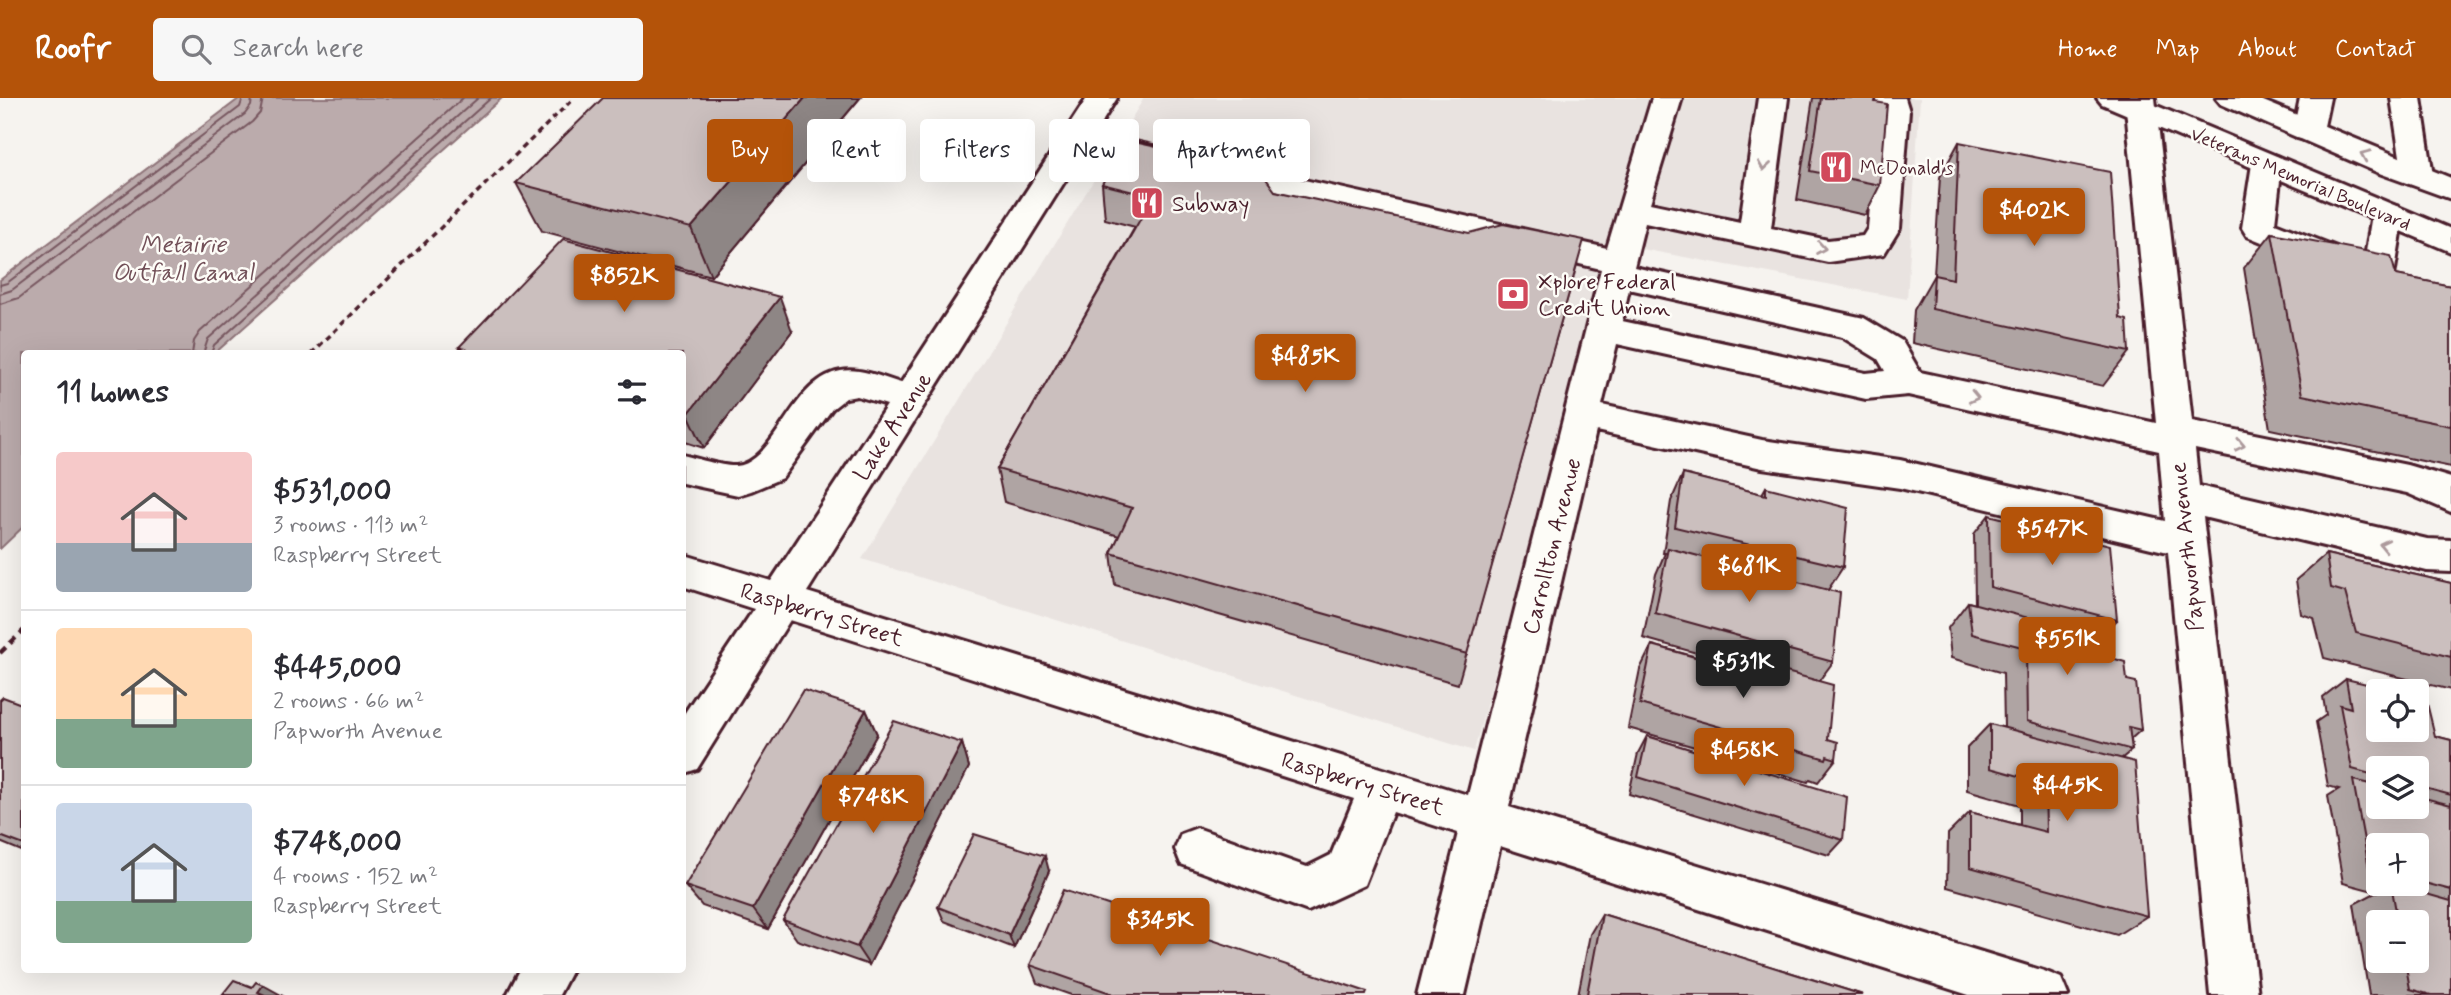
<!DOCTYPE html>
<html lang="en">
<head>
<meta charset="utf-8">
<style>
  :root { --surface:#fff; --page:#f7f7f7; --text:#2b2b33; --muted:#7c7c81; --line:#e1e1e2; --accent:#b45309 }
  body { margin:0; font-family:Mynerve,sans-serif; background:var(--page); color:var(--text); height:100vh; display:flex; flex-direction:column; font-size:26px; white-space:nowrap }
  * { box-sizing:border-box; margin:0 }
  p { font-size:23px; color:var(--muted) }
  .icon { flex:none; width:38px; height:38px; fill:none; stroke:currentColor; stroke-width:2; stroke-linecap:round; stroke-linejoin:round }
  .map { position:relative; flex:1; overflow:hidden }
  .side { position:absolute; left:21px; top:252px; width:665px; height:623px; display:flex; flex-direction:column; background:var(--surface); border-radius:7px; box-shadow:0 7px 28px #0002 }
  .side>* { flex:none }
  .top-card { position:absolute; left:707px; top:21px; width:665px; height:63px; display:flex; gap:14px }
  .controls { position:absolute; left:2366px; top:581px; display:grid; gap:14px }
  .controls a { display:grid; place-items:center; width:63px; height:63px; border-radius:7px; background:var(--surface); box-shadow:0 7px 28px #0002; font-size:35px }
  .price { position:absolute; translate:-50% -60px; padding:0 16px; border-radius:7px; background:var(--accent); color:#fff; font-size:23px; line-height:46px; filter:drop-shadow(0 2px 4px #0008) }
  .price::after { content:''; position:absolute; left:50%; top:42px; width:21px; height:16px; margin-left:-10px; background:inherit; clip-path:polygon(0 0,100% 0,50% 100%) }
  .price.current { background:#222; color:#fff }
  ul { padding:0; list-style:none }
  li { display:flex; align-items:center; gap:21px; height:175px; padding:0 35px }
  li+li { border-top:2px solid var(--line) }
  li span { display:grid; place-items:center; flex:none; width:196px; height:140px; border-radius:7px; color:#555 }
  li>.icon { margin-inline-start:auto }
  span .icon { width:84px; height:84px; fill:#fffc; stroke-width:1 }
  li b { font-size:30px }
  h2 { display:flex; justify-content:space-between; align-items:center; height:84px; padding:0 35px; font-size:30px }
  .chip { padding:0 24px; border-radius:7px; background:var(--surface); box-shadow:0 7px 28px #0002; font-size:24px; line-height:63px }
  .chip.current { background:var(--accent); color:#fff }
  header { display:flex; align-items:center; gap:42px; box-sizing:border-box; height:98px; padding:0 35px; background:var(--accent); color:#fff }
  header strong { font-size:33px }
  nav { display:flex; gap:38px; margin-inline-start:auto; font-size:24px }
  .search { width:490px; height:63px; background:var(--page); display:flex; align-items:center; gap:18px; box-sizing:border-box; padding:0 24px; border-radius:7px; color:var(--muted); font-size:26px }
  .map>svg:first-child { display:block }
  .built { fill:#e9e3e0 }
  .water { fill:#bbabac; stroke:#8e7378; stroke-width:2 }
  .lines { fill:none; stroke-linecap:round; stroke-linejoin:round }
  .shore { stroke:#77575f; stroke-width:2 }
  .minor-casing { stroke:#4a1f2b; stroke-width:6 }
  .major-casing { stroke:#4a1f2b; stroke-width:6 }
  .path-far1 { stroke:#4a1f2b; stroke-width:3.5; stroke-dasharray:6 4.5; stroke-linecap:butt }
  .path { stroke:#4a1f2b; stroke-width:4.5; stroke-dasharray:8 6; stroke-linecap:butt }
  .minor { fill:#fdfcf7; fill-rule:evenodd }
  .major { fill:#fdfcf7; fill-rule:evenodd }
  .wall { fill:#afa4a3; stroke:#4a1f2b; stroke-width:2; fill-rule:evenodd }
  .shaded-wall { fill:#8e8685; stroke:#4a1f2b; stroke-width:2 }
  .building { fill:#cbbfbe; stroke:#4a1f2b; stroke-width:2 }
  .oneway { stroke:#ac999b }
  .labels { text-anchor:middle; stroke-width:5; stroke-linejoin:round; paint-order:stroke }
  .far-poi-label { font-size:19px; fill:#4a1f2b; stroke:#fdfcf7; text-anchor:start }
  .far-street-label { font-size:19px; fill:#4a1f2b; stroke:#fdfcf7 }
  .poi-label { font-size:23px; fill:#4a1f2b; stroke:#fdfcf7; text-anchor:start }
  .street-label { font-size:23px; fill:#4a1f2b; stroke:#fdfcf7 }
  .water-label { font-size:24px; font-style:italic; fill:#725058; stroke:#fdfcf7 }
</style>
</head>
<body>
<header>
<strong>Roofr</strong>
<div class="search"><svg class="icon" aria-label="search" viewBox="0 0 24 24"><circle cx="10" cy="10" r="6"/><path d="M15 15l6 6"/></svg>Search here</div>
<nav><a>Home</a><a>Map</a><a>About</a><a>Contact</a></nav>
</header>
<div class="map">
<svg width="2451" height="897" viewBox="0 0 2451 897">
  <rect width="100%" height="100%" fill="#f6f3ef"/>
  <filter id="ink" filterUnits="userSpaceOnUse"><feTurbulence type="fractalNoise" baseFrequency=".0143" numOctaves="2"/><feDisplacementMap in="SourceGraphic" scale="14" xChannelSelector="R" yChannelSelector="G"/><feConvolveMatrix kernelMatrix="1 2 1 2 8 2 1 2 1" color-interpolation-filters="sRGB"/></filter>
  <g filter="url(#ink)">
    <path class="built" d="M1144 0H1920L1907 201 1610 145 1474 653 862 461Z"/>
    <path class="water" d="M240 0H502L215 255 24 256V428L0 451V182Z"/>
    <g class="lines">
      <g class="shore">
        <path d="M0 187 7 185 240 9 243 0"/>
        <path d="M0 196 12 192 245 16 251 8 252 0"/>
        <path d="M0 206 19 200 252 24 260 15 263 0"/>
        <path d="M192 256 194 243 200 234 463 0"/>
        <path d="M203 256 208 241 478 0"/>
        <path d="M211 256 214 247 491 0"/>
      </g>
      <defs>
        <g id="minor">
          <path d="M1087 0H1117L1095 35 1607 150 1652 0H1682L1650 105 1740 124 1758 0H1788L1771 130 1828 142 1863 138 1868 130 1879 13 1875 0H1905L1909 13 1900 130 1884 156 1828 164 1645 125 1634 169 1864 220 1902 243 1920 274 2156 325 2125 0H2155L2192 323 2407 367 2451 380V414L2407 395 2195 351 2199 388 2427 441 2451 442V474L2427 473 2203 419 2258 897H2210L2168 454 1900 390 1762 370 1596 333 1509 709 2044 873 2061 880 2068 897H1969L1500 748 1465 897H1417L1458 735 1393 714 1364 787 1308 813 1181 766 1175 751 1181 736 1197 730 1307 769 1331 757 1354 701 790 522 697 671 682 676V619L754 511 682 488V456L771 483 887 307 857 298 846 300 832 311 782 380 751 393 738 397 682 385V357C696 360 723 369 736 368 781 364 794 262 859 273 873 275 887 281 901 285ZM1085 51 1601 171 1468 697 807 494ZM1629 191 1842 239 1878 261 1885 273 1866 275 1622 223ZM1617 246 1866 301 1908 297 2159 353 2165 423 1900 362 1762 342 1602 307Z"/>
          <path d="M2300 0H2330L2323 33 2319 40 2308 42 2297 40 2293 33Z"/>
          <path d="M2391 0H2421L2433 78 2429 85 2418 88 2407 85 2403 78Z"/>
          <path d="M2267 56 2278 59 2282 66 2275 125 2365 160 2372 116 2377 109 2388 106 2399 109 2404 116 2394 178 2390 186 2378 189 2366 186 2247 138 2242 130 2252 66 2256 59Z"/>
          <path d="M520 872H572L559 897H507Z"/>
        </g>
        <g id="major">
          <path d="M2097 0H2138L2451 131V154L2102 6Z"/>
          <path d="M2216 0H2256L2451 80V101L2379 75 2221 6Z"/>
        </g>
      </defs>
      <use href="#minor" class="minor-casing"/>
      <use href="#major" class="major-casing"/>
      <path class="path-far1" d="M311 256 574 0"/>
      <path class="path" d="M0 555 24 532"/>
      <use href="#minor" class="minor"/>
      <use href="#major" class="major"/>
    </g>
    <g class="wall">
      <path d="M860 0 711 178 542 133 516 85Z"/>
      <path d="M1813 0H1876L1880 87 1865 117 1797 102Z"/>
      <path d="M1959 44 2120 220 2129 254 2103 288 1912 245 1914 212 1934 177 1940 79Z"/>
      <path d="M1102 86 1275 93 1574 177 1458 586 1115 487 1111 455 1119 438 1004 404 997 371 1135 129 1105 121Z"/>
      <path d="M2272 135 2396 177 2451 188V369L2270 331 2244 170Z"/>
      <path d="M792 233 704 350 682 343V256H463L459 249Z"/>
      <path d="M1683 376 1762 396 1766 389 1843 469 1828 492 1833 564 1819 583 1828 641 1836 661 1818 684 1810 681 1808 684 1731 661 1730 663 1843 742 1829 757 1629 696 1638 655 1647 638 1715 659 1716 655 1628 630 1640 571 1652 547 1738 570 1740 567 1643 540 1656 476 1665 455H1663L1671 403Z"/>
      <path d="M1989 417 2117 522 2100 539 2102 557 2127 582 2141 632 2131 641 2132 652 2121 661 2147 818 2117 837 1947 789 1948 736 1970 714 2020 727V707L1967 692V650L1990 626 2004 630 2003 575 1951 560 1948 530 1968 504 1975 506 1974 436Z"/>
      <path d="M2326 456 2451 485V592L2324 560 2314 520 2301 516 2296 482Z"/>
      <path d="M2346 581 2435 638 2451 642V897H2369L2354 806 2377 794 2343 785 2328 698 2339 691 2328 688 2316 624 2326 617 2323 599ZM2378 670H2417V709H2378ZM2378 747H2417V786H2378ZM2378 824H2417V863H2378Z"/>
      <path d="M0 602 24 607V754L0 744Z"/>
      <path d="M866 612 877 636 768 831 702 808 685 788Z"/>
      <path d="M962 645 969 669 869 867 797 842 783 822Z"/>
      <path d="M1049 773 1014 850 944 823 938 809Z"/>
      <path d="M1602 816 1863 897H1578L1590 836Z"/>
      <path d="M1030 867 1366 897H1071L1037 885Z"/>
    </g>
    <g class="shaded-wall">
      <path d="M805 0H860L711 178 691 130Z"/>
      <path d="M780 199 792 233 704 350 688 316Z"/>
      <path d="M866 612 877 636 768 831 753 811Z"/>
      <path d="M962 645 969 669 869 867 857 849Z"/>
      <path d="M1045 758 1049 773 1014 850 1009 837Z"/>
      <path d="M263 887 281 897H263L258 894Z"/>
    </g>
    <g class="building">
      <path d="M603 0H805L691 130 516 85Z"/>
      <path d="M1821 0H1876L1875 4 1887 6 1880 87 1810 73Z"/>
      <path d="M1125 42 1189 56 1190 53 1259 71 1275 93 1469 135 1503 126 1584 142 1467 556 1111 455 1132 410 997 371 1153 99 1102 86Z"/>
      <path d="M1959 44 2110 74 2120 220 2127 222 2129 254 1932 211 1934 177 1953 181Z"/>
      <path d="M2272 135 2391 158 2396 177 2451 188V328L2302 297Z"/>
      <path d="M563 141 780 199 688 316 682 315V256H480L459 249Z"/>
      <path d="M1683 376 1766 397V389L1848 410 1843 469 1675 429Z"/>
      <path d="M1989 417 2110 447 2117 522 1990 489Z"/>
      <path d="M1668 450 1840 495 1833 564 1655 515Z"/>
      <path d="M2326 456 2451 485V559L2356 535 2345 494 2331 490Z"/>
      <path d="M1968 504 2101 539 2102 557 2125 564 2127 582 2136 584 2141 632 2129 629 2132 652 2027 623 2026 550 1972 536Z"/>
      <path d="M1652 547 1741 572 1743 562 1833 587 1828 641 1838 644 1836 661 1827 658 1826 661 1744 637 1743 643 1730 639 1731 632 1640 606Z"/>
      <path d="M2346 581 2396 593H2378V632H2417V598L2426 601 2435 638 2451 642V697L2417 688V670H2378V678L2352 671 2340 607 2351 610Z"/>
      <path d="M803 592 866 612 753 811 685 788Z"/>
      <path d="M3 599 24 607V747L0 738V602Z"/>
      <path d="M894 623 962 645 857 849 783 822Z"/>
      <path d="M1990 626 2135 664 2147 818 1970 769V714L2046 734 2045 685 1990 670Z"/>
      <path d="M1647 638 1847 699 1843 742 1638 679Z"/>
      <path d="M2353 682 2378 688V709H2417V698L2451 707V792L2417 783V747H2378V772L2369 770Z"/>
      <path d="M974 736 1045 758 1009 837 938 809Z"/>
      <path d="M2391 786 2451 803V897H2431L2410 891 2405 863H2417V824H2398Z"/>
      <path d="M1063 792 1367 894 1366 897H1116L1030 867Z"/>
      <path d="M1602 816 1863 897H1589L1587 896Z"/>
      <path d="M234 882 252 889 256 884 263 887 258 894 265 897H222Z"/>
    </g>
    <defs><path id="oneway-chevron" d="M-2-3.5L2.5 0L-2 3.5" fill="none" stroke-width="1.6" stroke-linecap="round" stroke-linejoin="round" transform="scale(1.75)"/></defs>
    <g class="oneway">
      <use href="#oneway-chevron" transform="translate(2365 57) rotate(-157)"/>
      <use href="#oneway-chevron" transform="translate(1764 68) rotate(98)"/>
      <use href="#oneway-chevron" transform="translate(1821 150) rotate(9)"/>
      <use href="#oneway-chevron" transform="translate(1974 299) rotate(13)"/>
      <use href="#oneway-chevron" transform="translate(2240 347) rotate(12)"/>
      <use href="#oneway-chevron" transform="translate(2384 447) rotate(-167)"/>
    </g>
  </g>
  <defs>
    <symbol id="restaurant-square" viewBox="-11 -11 22 22"><rect x="-9" y="-9" width="18" height="18" rx="4" fill="#d1495b" stroke="#fdfcf7"/><path d="M-5-6h1v4h1v-4h1v4h1v-4h1v5L-1.5 .5V6h-2V.5L-5-1ZM5-6V6H3V1.5H1.5Q1.5-4 5-6Z" fill="#fff"/></symbol>
    <symbol id="bank-square" viewBox="-11 -11 22 22"><rect x="-9" y="-9" width="18" height="18" rx="4" fill="#d1495b" stroke="#fdfcf7"/><path d="M-6-4H6V4H-6ZM0-2.3a2.3 2.3 0 1 0 0 4.6a2.3 2.3 0 1 0 0-4.6Z" fill="#fff"/></symbol>
  </defs>
  <g fill-rule="evenodd">
    <use href="#restaurant-square" x="1817" y="50" width="38" height="38"/>
    <use href="#restaurant-square" x="1128" y="86" width="38" height="38"/>
    <use href="#bank-square" x="1494" y="177" width="38" height="38"/>
  </g>
  <g class="labels">
    <g class="far-poi-label">
      <text x="1860" y="76">McDonald's</text>
    </g>
    <g class="far-street-label">
      <text transform="translate(2301 80) rotate(23)" y="7">Veterans Memorial Boulevard</text>
    </g>
    <g class="poi-label">
      <text x="1172" y="113">Subway</text>
      <text x="1538" y="191">Xplore Federal<tspan x="1538" dy="26">Credit Union</tspan></text>
    </g>
    <g class="street-label">
      <text transform="translate(892 328) rotate(-57)" y="8">Lake Avenue</text>
      <text transform="translate(1551 448) rotate(-76)" y="8">Carrollton Avenue</text>
      <text transform="translate(2186 449) rotate(-96)" y="8">Papworth Avenue</text>
      <text transform="translate(822 516) rotate(17)" y="8">Raspberry Street</text>
      <text transform="translate(1363 685) rotate(17)" y="8">Raspberry Street</text>
    </g>
    <g class="water-label">
      <text x="183" y="154">Metairie<tspan x="183" dy="28">Outfall Canal</tspan></text>
    </g>
  </g>
</svg>
<div class="controls">
<a><svg class="icon" aria-label="locate" viewBox="0 0 24 24"><circle cx="12" cy="12" r="6"/><path d="M12 2v4M12 18v4M2 12h4M18 12h4"/></svg></a>
<a><svg class="icon" aria-label="layers" viewBox="0 0 24 24"><path d="M12 4l9 5-9 5-9-5zM3 14l9 5 9-5"/></svg></a>
<a>+</a>
<a>−</a>
</div>
<b class="price" style="left:2034px;top:150px">$402K</b>
<b class="price" style="left:624px;top:216px">$852K</b>
<b class="price" style="left:1305px;top:296px">$485K</b>
<b class="price" style="left:2052px;top:469px">$547K</b>
<b class="price" style="left:1749px;top:506px">$681K</b>
<b class="price" style="left:2067px;top:579px">$551K</b>
<b class="price current" style="left:1743px;top:602px">$531K</b>
<b class="price" style="left:1744px;top:690px">$458K</b>
<b class="price" style="left:2067px;top:725px">$445K</b>
<b class="price" style="left:873px;top:737px">$748K</b>
<b class="price" style="left:1160px;top:860px">$345K</b>
<div class="top-card">
<a class="chip current">Buy</a>
<a class="chip">Rent</a>
<a class="chip">Filters</a>
<a class="chip">New</a>
<a class="chip">Apartment</a>
</div>
<section class="side">
<h2>11 homes<svg class="icon" aria-label="filters" viewBox="0 0 24 24"><path d="M4 7h16M4 17h16"/><circle cx="9" cy="7" r="2"/><circle cx="15" cy="17" r="2"/></svg></h2>
<ul>
<li><span style="background:linear-gradient(#f6c9c9 65%,#9aa5b1 0)"><svg class="icon" aria-label="home" viewBox="0 0 24 24"><path d="M3 11l9-7 9 7M6 9v11h12V9"/></svg></span><div><b>$531,000</b><p>3 rooms · 113 m²</p><p>Raspberry Street</p></div></li>
<li><span style="background:linear-gradient(#ffd9b3 65%,#7fa58c 0)"><svg class="icon" aria-label="home" viewBox="0 0 24 24"><path d="M3 11l9-7 9 7M6 9v11h12V9"/></svg></span><div><b>$445,000</b><p>2 rooms · 66 m²</p><p>Papworth Avenue</p></div></li>
<li><span style="background:linear-gradient(#c9d6e8 70%,#7fa58c 0)"><svg class="icon" aria-label="home" viewBox="0 0 24 24"><path d="M3 11l9-7 9 7M6 9v11h12V9"/></svg></span><div><b>$748,000</b><p>4 rooms · 152 m²</p><p>Raspberry Street</p></div></li>
</ul>
</section>
</div>
</body>
</html>
